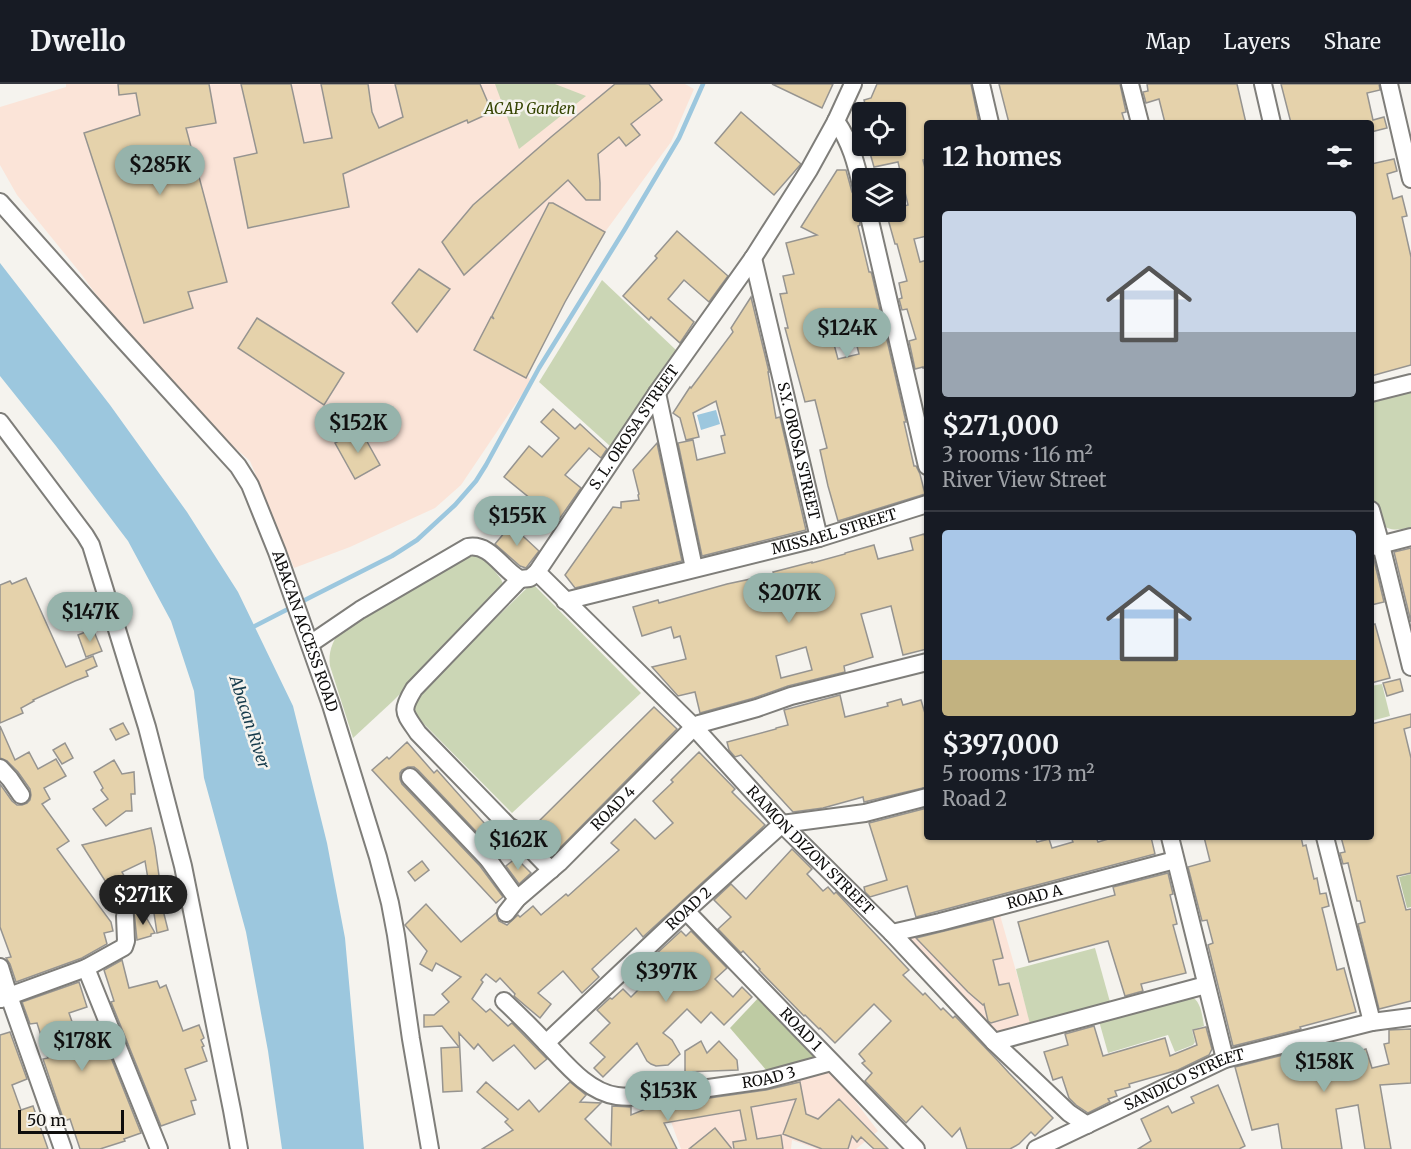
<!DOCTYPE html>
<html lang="en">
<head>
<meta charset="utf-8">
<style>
  :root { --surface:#171b24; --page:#242831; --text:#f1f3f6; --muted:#9ea1a6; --line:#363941; --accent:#96b3ab }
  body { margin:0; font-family:Merriweather,serif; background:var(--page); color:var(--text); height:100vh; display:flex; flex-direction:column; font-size:22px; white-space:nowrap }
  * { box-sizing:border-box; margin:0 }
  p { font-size:20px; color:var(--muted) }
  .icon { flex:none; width:33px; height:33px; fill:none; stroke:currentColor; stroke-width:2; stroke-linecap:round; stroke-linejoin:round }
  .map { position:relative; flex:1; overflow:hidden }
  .side { position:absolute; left:924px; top:36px; width:450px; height:720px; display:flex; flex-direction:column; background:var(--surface); border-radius:6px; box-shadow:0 2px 4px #0004 }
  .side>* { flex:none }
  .tools { position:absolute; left:852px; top:18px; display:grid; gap:12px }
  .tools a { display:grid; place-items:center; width:54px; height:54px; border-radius:6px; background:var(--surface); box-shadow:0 2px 4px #0004; font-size:30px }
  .scale { position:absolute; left:18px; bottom:15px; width:106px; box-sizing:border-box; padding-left:6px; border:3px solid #0f0e0d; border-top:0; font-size:16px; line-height:21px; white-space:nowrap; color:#0f0e0d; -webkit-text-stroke:4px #f5f3ee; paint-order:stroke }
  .price { position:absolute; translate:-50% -51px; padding:0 14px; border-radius:21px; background:var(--accent); color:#111; font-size:20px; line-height:39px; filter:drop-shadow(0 2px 3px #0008) }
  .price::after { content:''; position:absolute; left:50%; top:36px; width:18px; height:14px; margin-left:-9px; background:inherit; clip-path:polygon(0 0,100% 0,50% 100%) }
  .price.active { background:#222; color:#fff }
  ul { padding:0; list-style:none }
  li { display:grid; align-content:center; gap:12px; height:318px; padding:0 18px }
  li+li { border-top:2px solid var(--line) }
  li span { display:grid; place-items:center; height:186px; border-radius:6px; color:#555 }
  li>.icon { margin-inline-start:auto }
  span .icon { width:108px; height:108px; fill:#fffc; stroke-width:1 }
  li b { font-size:26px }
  h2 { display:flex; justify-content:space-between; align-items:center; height:72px; padding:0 18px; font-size:26px }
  header { display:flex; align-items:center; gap:36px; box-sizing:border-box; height:84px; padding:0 30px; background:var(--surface); border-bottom:2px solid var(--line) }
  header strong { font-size:28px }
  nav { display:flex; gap:33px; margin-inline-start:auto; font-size:21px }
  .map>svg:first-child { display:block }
  .education { fill:#fbe4d8 }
  .green { fill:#cbd6b5 }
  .forest { fill:#becba3 }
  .water { fill:#9cc7de }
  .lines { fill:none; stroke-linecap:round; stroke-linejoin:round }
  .stream { stroke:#9cc7de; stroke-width:4.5 }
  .building { fill:#e5d2ab; stroke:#969490; stroke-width:1.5; fill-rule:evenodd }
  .minor-casing { stroke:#7f7e7a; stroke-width:20 }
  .minor { stroke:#fff; stroke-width:16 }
  .labels { text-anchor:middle; stroke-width:5; stroke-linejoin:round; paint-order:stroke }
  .park-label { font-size:15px; font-style:italic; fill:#354402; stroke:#f5f3ee }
  .street-label { font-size:15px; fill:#0f0e0d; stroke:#f5f3ee }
  .water-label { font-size:16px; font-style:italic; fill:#153b4c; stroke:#f5f3ee }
</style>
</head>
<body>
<header>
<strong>Dwello</strong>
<nav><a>Map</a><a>Layers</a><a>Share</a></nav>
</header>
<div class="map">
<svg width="1411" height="1065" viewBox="0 0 1411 1065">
  <rect width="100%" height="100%" fill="#f5f3ee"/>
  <g class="education">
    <path d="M66 0H685L694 5 671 58 605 148 565 218 527 291 531 297 461 401 435 424 350 463 294 484 250 377 156 294 82 191 17 111 0 81V23L66 3Z"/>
    <path d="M1000 831 1031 940 994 949 906 855Z"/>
    <path d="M833 988 878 1047 856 1065H817L792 1056 791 1065H681L663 1016Z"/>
  </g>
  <g class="green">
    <path d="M495 0H555L586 12 519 65Z"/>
    <path d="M602 196 676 266 610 362 539 298Z"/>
    <path d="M1411 308V443C1401 446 1388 448 1381 439 1366 420 1371 344 1371 318Z"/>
    <path d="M472 468 486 476 501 495 503 500 501 509 393 617 353 654 330 582C328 569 332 558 340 547Z"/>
    <path d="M532 499 641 609 512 729 416 632 413 626 415 613Z"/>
    <path d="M1382 600 1390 632 1371 637V602Z"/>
    <path d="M1095 864 1110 918 1030 940 1016 885Z"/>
    <path d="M1190 912C1201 916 1202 931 1204 942L1192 946 1195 958 1193 961 1175 968 1168 951 1108 969 1099 937Z"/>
  </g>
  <g class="forest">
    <path d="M1411 790V823L1407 824 1399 793Z"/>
    <path d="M761 911 814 973 811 979 767 987 730 944Z"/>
  </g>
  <g class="water">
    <path d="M0 179 110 321 187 428 238 508 293 622 327 759 345 854 364 1065H282L268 967 246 848 204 694 194 607 171 537 128 457 56 362 0 292Z"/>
    <path d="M716 326 720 340 701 346 697 331Z"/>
  </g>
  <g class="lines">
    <g class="stream">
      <path d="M299 519 392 472 417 456 455 421 476 397 486 381 539 284 625 145 679 54 703 0"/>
      <path d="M251 544 292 523"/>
    </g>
  </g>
  <g class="building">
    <path d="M118 0H209L216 39 186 44 227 198 188 208 193 224 144 239 112 135 84 49 140 31 136 9 119 11Z"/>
    <path d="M241 0H291L304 59 332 54 321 0H368L372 28 379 44 403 33 395 0H480L492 28 468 39 467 36 343 90 349 123 248 144 234 74 257 69Z"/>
    <path d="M615 0H649L662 16 631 40 640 51 626 62 619 53 598 70 600 99V116H586L568 96 464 191 442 158 473 121 551 53Z"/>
    <path d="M772 0H833L822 24Z"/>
    <path d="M877 0H971L979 39H927V75L923 76 927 92V152L914 155 920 178 927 176V284H923V283L915 285 909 257 916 255 907 225 902 226 899 215 902 214 899 199 907 197 897 160H895L886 128H896V124L908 121 898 78 874 83 868 62H896V28H867L864 16 871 14Z"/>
    <path d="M999 0H1120L1126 28 1122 29 1125 39H1009Z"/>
    <path d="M1147 0H1237L1246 39H1165L1159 15 1146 19 1143 8 1148 7Z"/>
    <path d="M1281 0H1379L1380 6 1367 9 1373 36 1384 33 1387 44 1371 48V39H1291Z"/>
    <path d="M741 28 801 80 774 111 715 59Z"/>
    <path d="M1394 75 1397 87 1387 90 1393 115 1402 112 1407 132 1402 133 1411 173V281L1371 292V80Z"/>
    <path d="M837 86H846L852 108 855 113 861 115 862 119 858 126 860 141 858 142 869 188H871L872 191 906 338H904L914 382H916L920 390 925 410 838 437 828 402 820 366 827 364 815 316 805 318 785 244H788L780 210 787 209 783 192 794 190 786 159 817 151 801 143ZM848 225 859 270 838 275 826 231Z"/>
    <path d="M549 119H553L605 148 565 218 526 294 474 266 491 233 494 235 492 232Z"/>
    <path d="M677 147 728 192 709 218 684 196 668 215 694 238 680 259 651 233 649 236 623 212 657 174 655 172Z"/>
    <path d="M419 185 450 205 417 248 392 219Z"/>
    <path d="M751 213 769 288H768L776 334 780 333 806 446 702 472 678 359 693 356 697 376 725 369 721 352 725 351 716 317 693 329 699 353 686 356 680 334 673 329 690 303 691 304 733 248 731 244Z"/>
    <path d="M257 234 344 289 324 321 238 264Z"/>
    <path d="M553 325 575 345 580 340 607 365 601 374 589 364 565 391 581 404 558 437 504 393 529 362 542 373 559 354 541 338Z"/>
    <path d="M360 345 380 381 355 395 335 359Z"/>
    <path d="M657 359 682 477 575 504 565 491 613 423 621 424V418L639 416 638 411 639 410 633 386Z"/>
    <path d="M511 441 539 467 526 484 520 482 495 460Z"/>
    <path d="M924 450 927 461V565L903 571 891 522 861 530 873 573 844 582 845 588 788 602 754 614 700 629 695 608 678 612 652 583 686 575 680 552 674 554 671 543 642 552 633 523 658 516 659 519 727 500 774 490 773 488 812 478V479L845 470V469L874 461 878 475 913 466 910 454ZM806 563 812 586 781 594 776 572Z"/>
    <path d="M1411 464V538L1394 468Z"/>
    <path d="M1374 476 1384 518 1371 521V477Z"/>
    <path d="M26 494 66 583 93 572 97 582 86 587 88 592 75 597 33 616 34 617 21 624 23 629 0 639V501L10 497 12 500Z"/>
    <path d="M69 509 78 520 67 529 58 518Z"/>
    <path d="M1375 540 1390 594 1371 599V541Z"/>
    <path d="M93 545 102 567 86 573 78 551Z"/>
    <path d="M1400 595 1403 607 1387 612 1383 599Z"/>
    <path d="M840 611 845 633 888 622 887 619 901 615 903 621 921 616 927 636V703L864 718 863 713 823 724 793 728 741 671 735 673 729 666 727 658 776 645V644L788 641 784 626Z"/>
    <path d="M654 623 677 645 554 770 530 746Z"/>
    <path d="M1411 630V643L1404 645 1411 674V789L1397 792 1406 826 1411 825V917L1379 925 1358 840 1365 838 1360 817H1357L1348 779 1343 780 1340 769 1345 768 1341 753H1371V640Z"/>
    <path d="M123 639 129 650 116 656 110 645Z"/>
    <path d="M0 642 15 676 29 668 38 685 56 675 66 692 44 704 50 715 42 720 69 757 57 765 111 838 113 847 104 849 107 860 82 874 16 898 10 880 6 874 11 873 0 843V700L12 717 17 721H22L27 719 30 716 31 711 30 705 18 688 7 677 0 674Z"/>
    <path d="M407 658 434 689 437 686 494 750 487 759 418 686 414 683H408L402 686 400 689V695L402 700 480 782 503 813 496 819 372 686 387 673 389 675Z"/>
    <path d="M65 659 73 674 62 680 53 666Z"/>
    <path d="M699 668 735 705 732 708 765 741 643 853 636 844 592 885 599 893 582 909 563 887 538 909 551 920 540 934 514 912 515 910 500 894 496 898 486 890 481 896 483 898 472 915 486 928 490 925 508 942 512 939 547 975 535 985 514 961 493 977 478 960 474 965 459 949 462 1007 443 1008 441 964 459 963 442 942 424 943V931H434L449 918 442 910 461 893 436 879 432 887 420 880 427 867 405 841 426 820 461 858 496 829 499 837 507 841 518 831 520 833 533 822 541 831 566 810 568 812 619 766 611 759 635 735 655 755 673 739 653 717 673 698 671 696Z"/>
    <path d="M114 676 122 690 134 688 135 710H131L132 727H126L106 742 93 725 108 715 101 706 103 704 94 688Z"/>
    <path d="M927 724V753H1035L1037 758 1049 755 1052 764 1073 758 1071 753H1096L1098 758 1115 753H1151L1155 770 916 833 907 802 870 813 865 808 864 803 887 796 869 739Z"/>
    <path d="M151 744 155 763 160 799 149 801 145 777 122 788 127 797 111 806 82 761Z"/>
    <path d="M1204 753H1301L1303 762 1306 761 1314 795 1317 794 1320 810 1326 809 1329 822 1322 824 1325 836 1337 886 1344 884 1356 928 1300 943 1301 945 1233 962 1208 861 1213 859 1207 836 1202 837 1188 783 1210 777Z"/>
    <path d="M792 765 812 785 807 790 823 807 828 803 834 810 836 808 909 886 903 891 923 911 925 909 941 926 943 924 953 934 955 932 999 978 1009 989 1053 1034 1035 1052 1031 1048 1019 1060 1010 1065H967L960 1044 952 1053 922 1022 906 1039 865 997 872 989 862 979 865 977 859 970 891 937 874 920 835 959 820 944 819 945 805 931 804 932 759 886 760 885 743 867 741 869 718 845 731 833 714 816 731 800 746 815Z"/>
    <path d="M516 774 531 789 519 800 506 782Z"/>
    <path d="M422 777 429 786 415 797 408 788Z"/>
    <path d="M1168 789 1173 810 1170 811 1177 840 1173 841 1186 889 1141 900 1143 907 1125 912 1108 857 1029 878 1018 838 1115 811 1113 803Z"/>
    <path d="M176 798 179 814 161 818 168 846 157 849 152 816 156 815 153 804Z"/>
    <path d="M142 826 155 849 151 850V852L137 856 134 828Z"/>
    <path d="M993 835 1003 874 993 876 999 901 1009 899 1018 931 991 939 988 937 984 920 983 921 968 908 916 854Z"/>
    <path d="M681 847 686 852 691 847 727 884 715 895 733 913 742 903 752 913 724 941 711 928 701 939 687 925 663 949 672 956 680 970 668 981 656 982 651 980 647 977 637 959 603 993 594 984 605 973 590 959 610 939 597 926 610 914 612 915 623 905 631 913 651 893 642 883Z"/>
    <path d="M122 876 129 904 157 897 160 904 166 901 183 947 199 941 204 954 201 956 204 962 202 963 207 977 185 985 196 1016 191 1017 195 1030 161 1042 111 918 114 917 104 886Z"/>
    <path d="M79 898 87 923 69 929 78 955 100 946 141 1049 124 1055 125 1057 100 1065H80L70 1035 64 1037 43 975 48 974 37 939 30 940 22 918Z"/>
    <path d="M1094 942 1103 972 1165 954 1170 972 1197 961 1193 946 1206 943 1212 965 1209 971 1178 986 1129 1000 1130 1003 1115 1007 1117 1012 1108 1015 1110 1018 1088 1029 1076 1021 1069 1014 1062 993 1053 996 1044 968 1068 961 1065 950Z"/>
    <path d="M1411 945V999L1380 1001 1391 1065H1365L1358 1021 1336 1025 1342 1065H1282L1278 1040 1252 1046 1235 983 1332 959 1336 974 1366 965 1372 984 1389 980 1384 960 1389 959V946Z"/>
    <path d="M10 948 27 995 12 1001 21 1026 33 1022 48 1065H0V951Z"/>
    <path d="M701 957 707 969 719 957 737 976 738 986 685 988V967Z"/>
    <path d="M486 998 518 1026 529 1016 539 1028 570 998 586 1011 580 1018 601 1019 585 1035 611 1061 612 1022 631 1023V1031L653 1022 766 1006 800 998 806 1030 818 1035 839 1015 888 1065H874L861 1053 857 1058 852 1052 848 1065H822L783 1050 796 1015 751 1023 757 1055 781 1051 783 1065H734L733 1058 746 1056 740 1026 664 1039 677 1065H482L513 1046 505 1038 508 1035 477 1008Z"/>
    <path d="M1218 1001 1245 1062 1239 1065H1138L1151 1057 1141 1035 1168 1022 1172 1029 1194 1019 1191 1013Z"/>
    <path d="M715 1044 732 1065H689Z"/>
  </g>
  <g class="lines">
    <defs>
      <g id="minor">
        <path d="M981 0 990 39"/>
        <path d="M1130 0 1140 39"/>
        <path d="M1263 0 1272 39"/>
        <path d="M1389 0 1411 95"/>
        <path d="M836 37C851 59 856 79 862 105"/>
        <path id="s1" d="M0 118 116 248 238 382 250 401 277 468 331 621 378 773 390 819 396 851 411 955 430 1065"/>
        <path d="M868 128 927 382"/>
        <path id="s2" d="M753 174 819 454"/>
        <path d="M657 309 694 484"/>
        <path d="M1371 309 1411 299"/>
        <path d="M0 338 85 451 91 461 147 643 183 782 232 1026 239 1065"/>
        <path d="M1371 426 1381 461 1411 583"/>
        <path d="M1372 463 1411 453"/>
        <path id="s3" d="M537 488 694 643 782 740 892 849 994 958 1069 1029 1087 1041"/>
        <path d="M520 495 414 605C400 628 404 628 418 649L551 786"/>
        <path id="s4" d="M565 517 819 454 927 420"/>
        <path id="s5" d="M310 560 360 526 468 463C491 459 502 486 520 495L530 494 537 488 657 309 753 174 809 86 836 37 853 0"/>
        <path d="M0 684 10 695 21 711"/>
        <path d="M410 693 488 775 517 815"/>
        <path d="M1170 753 1225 975"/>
        <path d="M1325 753 1372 938"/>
        <path d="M488 775 512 744"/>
        <path id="s6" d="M686 827 916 1065"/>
        <path id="s7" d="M506 829 517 815 559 779 694 643 699 640 757 624 791 612 927 578"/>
        <path id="s8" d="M892 849 940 838 1175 776"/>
        <path d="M0 883 9 912 63 1065"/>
        <path d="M86 884 159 1065"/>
        <path d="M1 915 86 884 124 863 126 857 125 832"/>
        <path id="s9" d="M504 917C519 931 533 945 547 960 566 980 588 1008 617 1012 630 1014 645 1012 659 1011L765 996 831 978"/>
        <path d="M994 958 1206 901"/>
        <path id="s10" d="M546 959 686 827 782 740 865 729 927 713"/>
        <path id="s11" d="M1036 1065 1225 975 1372 938 1411 933"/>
      </g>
    </defs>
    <use href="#minor" class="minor-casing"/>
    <use href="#minor" class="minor"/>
  </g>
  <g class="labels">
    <g class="park-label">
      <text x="530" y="30">ACAP Garden</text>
    </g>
    <g class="street-label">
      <text dy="5" stroke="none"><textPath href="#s5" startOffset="442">S. L. OROSA STREET</textPath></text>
      <text dy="5" stroke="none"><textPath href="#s2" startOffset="198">S.Y. OROSA STREET</textPath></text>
      <text dy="5" stroke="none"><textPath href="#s4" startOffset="278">MISSAEL STREET</textPath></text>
      <text dy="5" stroke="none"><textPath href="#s1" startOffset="534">ABACAN ACCESS ROAD</textPath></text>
      <text dy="5" stroke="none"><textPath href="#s7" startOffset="150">ROAD 4</textPath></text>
      <text dy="5" stroke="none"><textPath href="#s3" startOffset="390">RAMON DIZON STREET</textPath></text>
      <text dy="5" stroke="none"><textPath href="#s8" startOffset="147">ROAD A</textPath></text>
      <text dy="5" stroke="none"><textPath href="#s10" startOffset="196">ROAD 2</textPath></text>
      <text dy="5" stroke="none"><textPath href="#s6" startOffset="165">ROAD 1</textPath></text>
      <text dy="5" stroke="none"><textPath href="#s9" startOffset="303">ROAD 3</textPath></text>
      <text dy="5" stroke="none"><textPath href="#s11" startOffset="164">SANDICO STREET</textPath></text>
    </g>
    <g class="water-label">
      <text transform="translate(250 638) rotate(72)" y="6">Abacan River</text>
    </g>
  </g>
</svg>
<div class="tools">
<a><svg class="icon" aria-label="locate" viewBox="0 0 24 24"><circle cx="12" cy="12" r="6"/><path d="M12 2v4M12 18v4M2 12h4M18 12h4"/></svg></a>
<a><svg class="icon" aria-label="layers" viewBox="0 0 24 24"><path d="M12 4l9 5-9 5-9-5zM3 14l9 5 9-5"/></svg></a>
</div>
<div class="scale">50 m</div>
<b class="price" style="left:160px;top:112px">$285K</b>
<b class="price" style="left:847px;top:275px">$124K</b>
<b class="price" style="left:358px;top:370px">$152K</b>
<b class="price" style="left:517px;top:463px">$155K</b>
<b class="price" style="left:789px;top:540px">$207K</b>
<b class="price" style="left:90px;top:559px">$147K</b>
<b class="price" style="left:518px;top:787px">$162K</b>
<b class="price active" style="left:143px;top:842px">$271K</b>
<b class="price" style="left:666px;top:919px">$397K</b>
<b class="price" style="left:82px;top:988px">$178K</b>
<b class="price" style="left:1324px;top:1009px">$158K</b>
<b class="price" style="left:668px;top:1038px">$153K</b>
<section class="side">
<h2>12 homes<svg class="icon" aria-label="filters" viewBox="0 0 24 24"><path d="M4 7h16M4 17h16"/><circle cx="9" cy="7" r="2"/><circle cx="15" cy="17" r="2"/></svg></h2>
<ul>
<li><span style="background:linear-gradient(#c9d6e8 65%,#9aa5b1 0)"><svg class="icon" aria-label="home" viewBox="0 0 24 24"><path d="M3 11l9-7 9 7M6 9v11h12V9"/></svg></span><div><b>$271,000</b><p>3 rooms · 116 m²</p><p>River View Street</p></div></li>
<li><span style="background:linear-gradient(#a9c7e8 70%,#c2b280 0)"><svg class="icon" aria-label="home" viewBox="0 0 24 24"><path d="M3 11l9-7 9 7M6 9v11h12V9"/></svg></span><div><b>$397,000</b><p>5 rooms · 173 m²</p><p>Road 2</p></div></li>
</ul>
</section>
</div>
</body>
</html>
